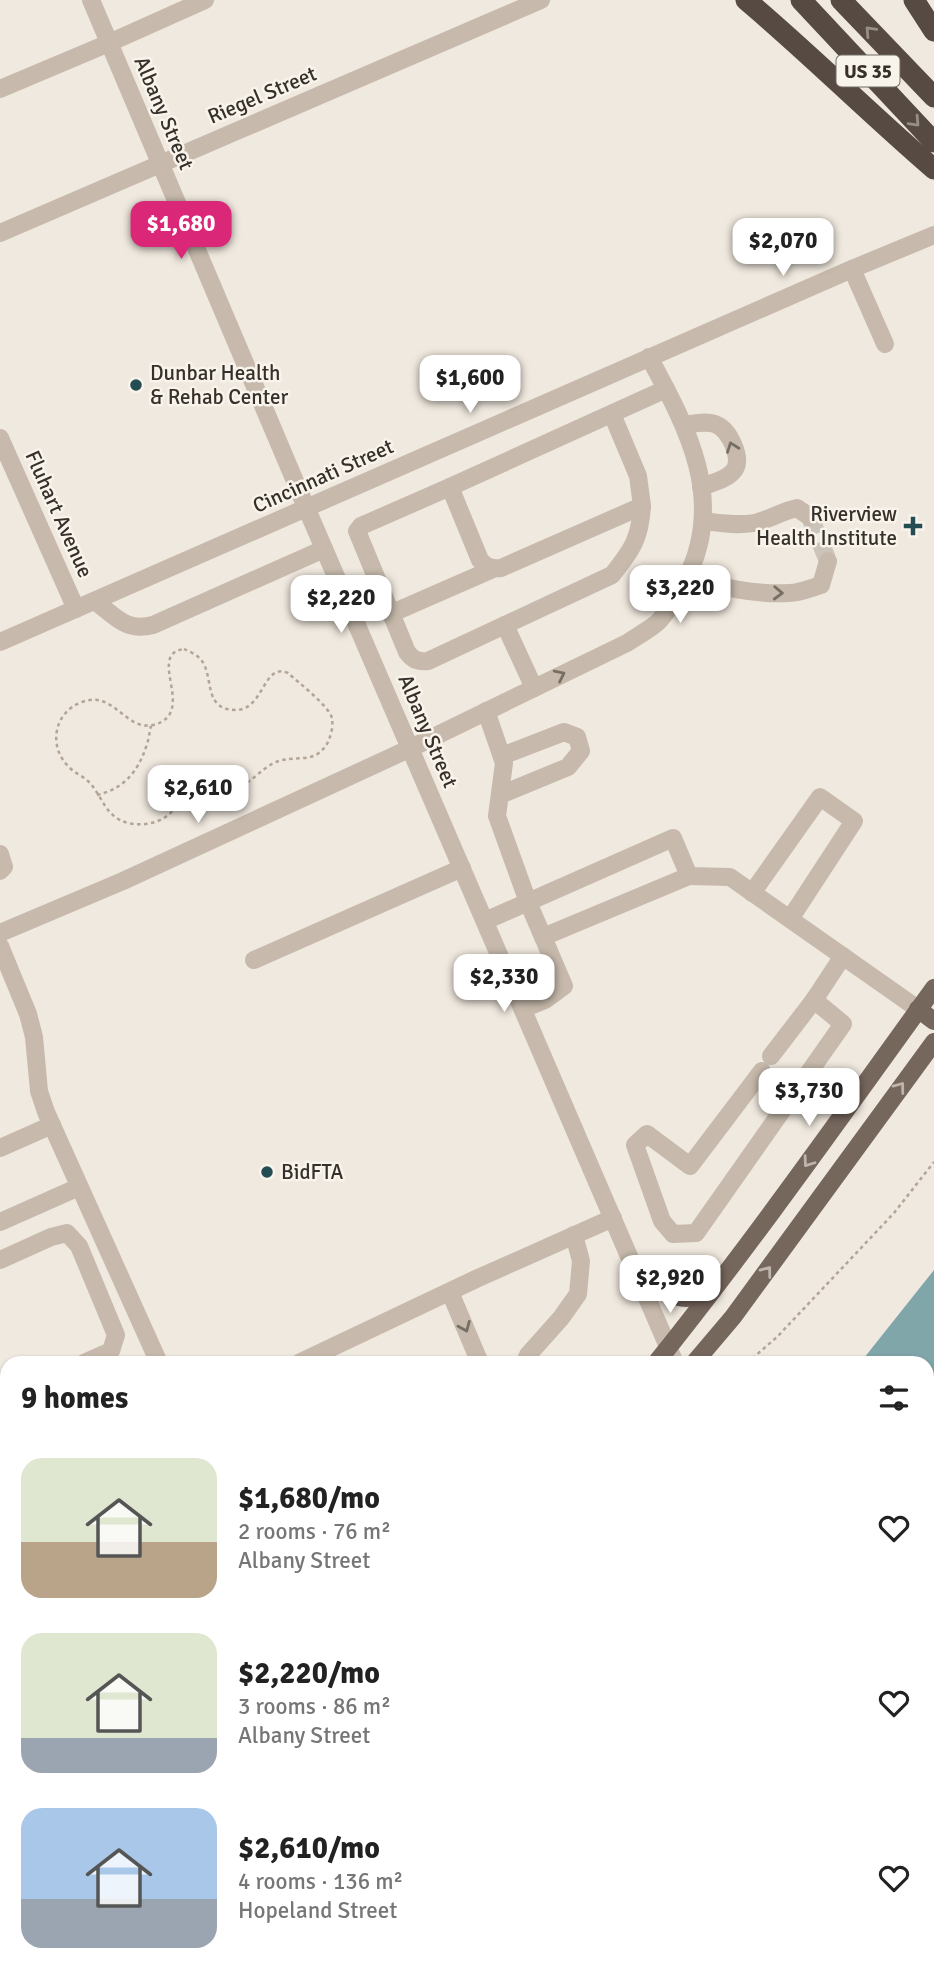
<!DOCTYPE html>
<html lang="en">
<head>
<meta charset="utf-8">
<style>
  :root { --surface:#fff; --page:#f2f2f2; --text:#222; --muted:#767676; --accent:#db2777 }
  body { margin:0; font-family:Signika,sans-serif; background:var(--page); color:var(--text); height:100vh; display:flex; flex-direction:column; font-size:26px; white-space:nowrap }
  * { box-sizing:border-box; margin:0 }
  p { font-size:23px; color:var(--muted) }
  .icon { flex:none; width:38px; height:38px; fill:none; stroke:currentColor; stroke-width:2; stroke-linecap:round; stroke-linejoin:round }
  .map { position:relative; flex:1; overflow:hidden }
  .drawer { position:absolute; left:0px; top:1356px; width:934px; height:625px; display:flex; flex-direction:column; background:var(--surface); border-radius:21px 21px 0 0; box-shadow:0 2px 5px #0004 }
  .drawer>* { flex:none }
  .price { position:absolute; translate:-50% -60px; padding:0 16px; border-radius:14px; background:#fff; color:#222; font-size:23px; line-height:46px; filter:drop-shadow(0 2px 4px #0008) }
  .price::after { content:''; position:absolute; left:50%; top:42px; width:21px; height:16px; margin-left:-10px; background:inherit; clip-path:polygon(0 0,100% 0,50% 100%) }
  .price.active { background:var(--accent); color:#fff }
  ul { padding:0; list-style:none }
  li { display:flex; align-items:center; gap:21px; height:175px; padding:0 21px }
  li span { display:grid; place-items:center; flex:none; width:196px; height:140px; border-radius:21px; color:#555 }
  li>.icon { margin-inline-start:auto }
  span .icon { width:84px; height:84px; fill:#fffc; stroke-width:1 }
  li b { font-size:30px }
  h2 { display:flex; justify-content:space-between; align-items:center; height:84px; padding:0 21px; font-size:30px }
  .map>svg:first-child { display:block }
  .water { fill:#81a6aa }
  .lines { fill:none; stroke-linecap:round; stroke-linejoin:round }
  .minor-tunnel { stroke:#cbc4bb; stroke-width:18; stroke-dasharray:18 9; stroke-linecap:butt }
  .path { stroke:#b3a496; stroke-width:2.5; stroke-dasharray:3.5 3.5; stroke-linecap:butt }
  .minor { stroke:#c7baac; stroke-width:18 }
  .major { stroke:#76675d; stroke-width:18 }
  .highway { stroke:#564a42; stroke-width:21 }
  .oneway { stroke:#978e86 }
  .oneway2 { stroke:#776e64 }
  .oneway3 { stroke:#beb4ab }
  .poi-dot { fill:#244d53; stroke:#f8f3eb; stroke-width:2.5 }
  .labels { text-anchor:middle; stroke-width:5; stroke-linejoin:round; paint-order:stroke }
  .shield { fill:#f8f3eb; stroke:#706a64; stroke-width:2 }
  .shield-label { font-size:19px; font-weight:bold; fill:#362f2a }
  .street-label { font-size:21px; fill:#362f2a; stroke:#f8f3eb }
  .poi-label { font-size:21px; fill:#362f2a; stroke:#f8f3eb; text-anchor:start }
</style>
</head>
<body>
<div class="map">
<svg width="934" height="1980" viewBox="0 0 934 1980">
  <rect width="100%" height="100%" fill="#f0e9df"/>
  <g class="water">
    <path d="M934 1270V1729L928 1738V1363H860Z"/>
    <path d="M242 1974H750L745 1980H235Z"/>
  </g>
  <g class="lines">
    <path class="minor-tunnel" d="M810 517 828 561"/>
    <g class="path">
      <path d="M184 649C190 652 198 655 202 661 214 678 203 710 236 710 264 710 263 662 288 673 299 683 328 705 332 718 333 724 332 733 329 739 327 746 322 751 316 755 303 761 287 756 274 763 261 769 250 784 235 789 223 792 210 783 198 787 187 790 182 799 175 808 165 822 145 827 128 823 105 817 103 797 89 782 83 776 74 773 68 766 48 746 54 712 82 702 114 690 125 731 153 725 199 714 145 654 184 649Z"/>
      <path d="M97 795C123 789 138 772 146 747 149 740 149 733 151 726"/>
      <path d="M747 1363 777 1337 894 1213 934 1162"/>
      <path d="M35 1980 44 1974"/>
    </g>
    <g class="minor">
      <path d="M91 0 306 507 675 1363"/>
      <path d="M0 89 109 43 205 0"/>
      <path d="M0 233 541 0"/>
      <path d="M852 269 885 344"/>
      <path d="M612 414 638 476 642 506 501 568C491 569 486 567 480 560L450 487 666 389"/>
      <path d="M684 425C693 424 708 420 717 425 729 430 742 457 735 469 729 479 712 483 701 487"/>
      <path d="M0 438 76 609"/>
      <path d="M450 487 361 526 357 531 407 652C413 660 418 662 428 661L612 575C632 550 640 539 642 506"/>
      <path d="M703 521C720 523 737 526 754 523 769 520 782 511 797 508L810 517"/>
      <path d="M687 577C720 587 754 595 789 593 800 593 811 588 821 585L828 561"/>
      <path d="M95 601C116 617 126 632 153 625L324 549"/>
      <path d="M390 614 493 569"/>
      <path d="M505 625 534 688"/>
      <path d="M0 642 852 269 934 235"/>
      <path d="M486 711 504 763 497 816 528 902 543 937 689 876"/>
      <path d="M500 795 568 767 581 751 577 737 564 732 502 756"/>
      <path d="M0 854 4 867 0 871"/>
      <path d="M752 893 820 797 854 821 790 919"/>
      <path d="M485 921 673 838 689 876 730 877 918 1009"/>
      <path d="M0 933 123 881 411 748 627 643C637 636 649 630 658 622 669 611 677 595 685 581 727 501 688 429 649 357"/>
      <path d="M0 946 28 1014 34 1037 39 1091 46 1112 159 1363"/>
      <path d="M254 960 462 868"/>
      <path d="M523 1009 545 1000 564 986 543 937"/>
      <path d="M771 1056 814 1000"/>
      <path d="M762 1071 690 1166 647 1134 635 1145 662 1221 673 1234 696 1233 843 1024 814 1000 843 956"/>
      <path d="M0 1148 52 1125"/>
      <path d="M0 1222 79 1187"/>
      <path d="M0 1260 51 1237 67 1233 79 1246 116 1335 111 1351 84 1363"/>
      <path d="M450 1292 480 1363"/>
      <path d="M299 1363 476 1279 613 1218"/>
      <path d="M525 1363 528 1355 561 1318 578 1294 581 1261 574 1235"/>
      <path d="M0 1400 7 1397"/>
      <path d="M0 1449 7 1446"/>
      <path d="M0 1494 7 1496"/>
      <path d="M0 1532 7 1533"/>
      <path d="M0 1621 7 1637"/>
      <path d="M0 1910 7 1906"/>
      <path d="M928 1913 934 1906"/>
      <path d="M863 1980 869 1974"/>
    </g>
    <g class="major">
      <path d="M918 1009 934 1021"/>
      <path d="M633 1264C657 1289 677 1310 713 1290"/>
      <path d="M656 1363C753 1242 843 1114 934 988"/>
      <path d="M694 1363 733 1317 934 1042"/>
      <path d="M0 1945 7 1941"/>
      <path d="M0 1977 7 1973"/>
    </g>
    <g class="highway">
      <path d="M746 0C810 54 870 114 934 169"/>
      <path d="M801 0 934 142"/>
      <path d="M841 0 934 97"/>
      <path d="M914 0 934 31"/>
    </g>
  </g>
  <defs><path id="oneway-chevron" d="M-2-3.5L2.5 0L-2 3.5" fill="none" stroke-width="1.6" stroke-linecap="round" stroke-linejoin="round" transform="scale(1.75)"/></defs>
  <g class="oneway">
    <use href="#oneway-chevron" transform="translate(870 31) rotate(-133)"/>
    <use href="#oneway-chevron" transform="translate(915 122) rotate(47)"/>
  </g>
  <g class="oneway2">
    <use href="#oneway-chevron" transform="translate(732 447) rotate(-110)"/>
    <use href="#oneway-chevron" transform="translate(778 593) rotate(2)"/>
    <use href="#oneway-chevron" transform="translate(560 675) rotate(-26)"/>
    <use href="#oneway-chevron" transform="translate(465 1327) rotate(67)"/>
  </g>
  <g class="oneway3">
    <use href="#oneway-chevron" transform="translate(900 1087) rotate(-53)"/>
    <use href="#oneway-chevron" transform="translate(808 1162) rotate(126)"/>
    <use href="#oneway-chevron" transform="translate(767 1271) rotate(-53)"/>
  </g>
  <g class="poi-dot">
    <circle cx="136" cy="385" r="7"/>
    <path d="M909.5 515.5h7v7h7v7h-7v7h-7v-7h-7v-7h7z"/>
    <circle cx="267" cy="1172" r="7"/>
  </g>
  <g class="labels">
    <rect class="shield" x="836.5" y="55.5" width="63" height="31" rx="5"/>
    <g class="shield-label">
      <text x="868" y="78">US 35</text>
    </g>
    <g class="street-label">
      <text transform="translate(262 95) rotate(-23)" y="7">Riegel Street</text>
      <text transform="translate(164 113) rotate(67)" y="7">Albany Street</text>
      <text transform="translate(323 476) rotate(-24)" y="7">Cincinnati Street</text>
      <text transform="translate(59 514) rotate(66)" y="7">Fluhart Avenue</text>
      <text transform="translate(428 731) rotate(67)" y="7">Albany Street</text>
    </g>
    <g class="poi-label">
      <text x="150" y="380">Dunbar Health<tspan x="150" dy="24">&amp; Rehab Center</tspan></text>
      <text x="897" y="521" text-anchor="end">Riverview<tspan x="897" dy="24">Health Institute</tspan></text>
      <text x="281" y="1179">BidFTA</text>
    </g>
  </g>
</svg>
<b class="price active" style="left:181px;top:261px">$1,680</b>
<b class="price" style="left:783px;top:278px">$2,070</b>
<b class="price" style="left:470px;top:415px">$1,600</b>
<b class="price" style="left:680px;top:625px">$3,220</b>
<b class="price" style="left:341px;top:635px">$2,220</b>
<b class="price" style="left:198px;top:825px">$2,610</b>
<b class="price" style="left:504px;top:1014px">$2,330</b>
<b class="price" style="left:809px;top:1128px">$3,730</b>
<b class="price" style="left:670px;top:1315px">$2,920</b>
<section class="drawer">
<h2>9 homes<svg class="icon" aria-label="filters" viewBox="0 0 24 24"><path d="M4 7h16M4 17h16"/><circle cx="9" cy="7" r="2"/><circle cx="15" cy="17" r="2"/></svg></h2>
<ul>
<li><span style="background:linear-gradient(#dfe7d0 60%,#b9a48a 0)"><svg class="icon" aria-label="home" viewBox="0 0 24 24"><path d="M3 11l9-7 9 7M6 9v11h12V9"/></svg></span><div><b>$1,680/mo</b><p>2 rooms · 76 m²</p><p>Albany Street</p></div><svg class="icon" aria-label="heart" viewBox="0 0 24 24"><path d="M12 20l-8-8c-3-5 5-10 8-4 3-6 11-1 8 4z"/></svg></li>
<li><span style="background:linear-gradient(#dfe7d0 75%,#9aa5b1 0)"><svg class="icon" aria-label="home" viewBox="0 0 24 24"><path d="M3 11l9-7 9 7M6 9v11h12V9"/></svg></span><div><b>$2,220/mo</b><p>3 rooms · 86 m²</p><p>Albany Street</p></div><svg class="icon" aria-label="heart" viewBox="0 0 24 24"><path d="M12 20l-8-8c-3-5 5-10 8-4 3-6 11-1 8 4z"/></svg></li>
<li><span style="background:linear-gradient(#a9c7e8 65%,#9aa5b1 0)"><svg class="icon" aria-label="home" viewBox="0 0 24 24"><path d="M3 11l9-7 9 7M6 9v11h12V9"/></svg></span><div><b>$2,610/mo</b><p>4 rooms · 136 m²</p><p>Hopeland Street</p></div><svg class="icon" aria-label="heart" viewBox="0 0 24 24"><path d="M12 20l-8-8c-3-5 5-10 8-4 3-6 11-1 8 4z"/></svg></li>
</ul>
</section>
</div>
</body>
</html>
